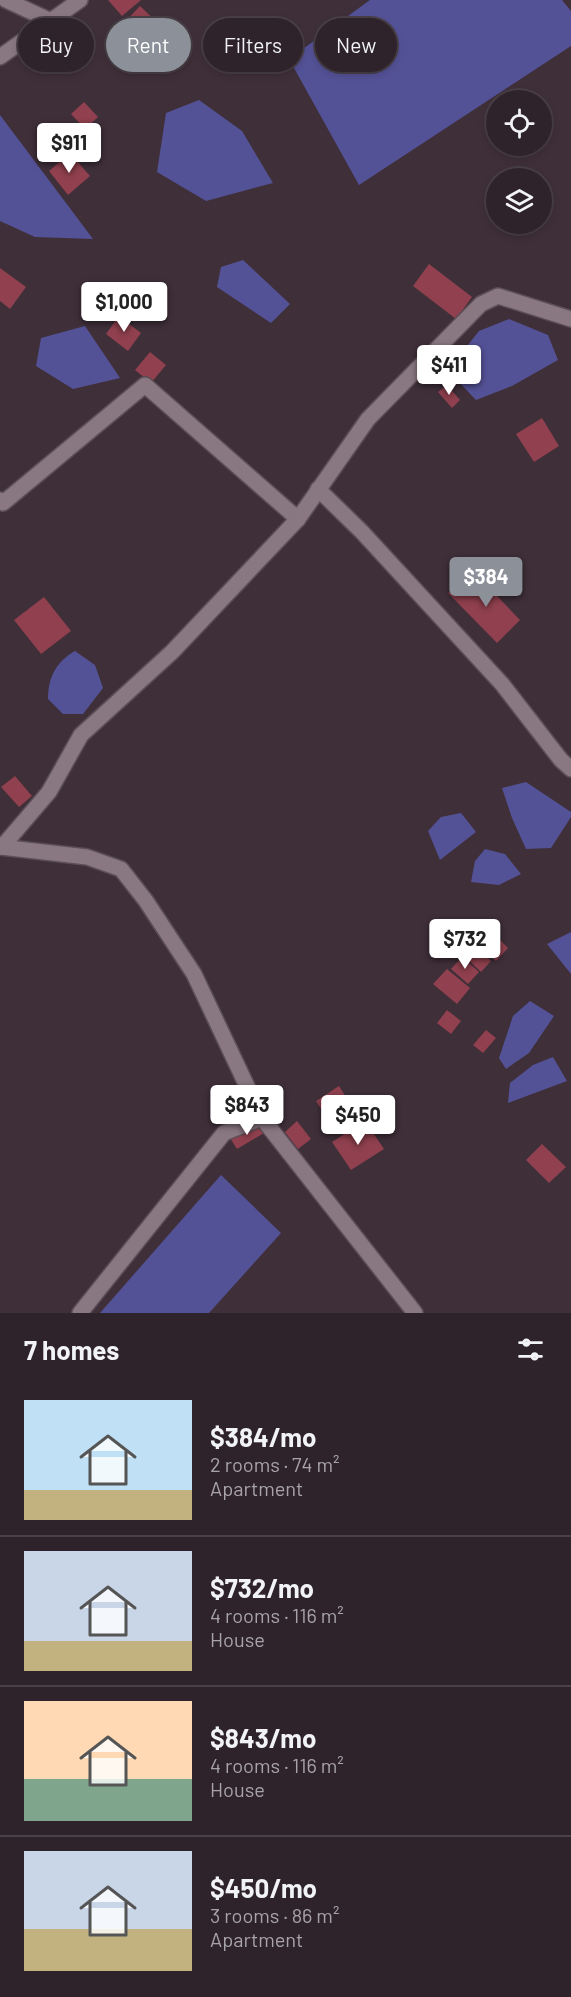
<!DOCTYPE html>
<html lang="en">
<head>
<meta charset="utf-8">
<style>
  :root { --surface:#2f232b; --page:#372b33; --text:#f1f3f6; --muted:#a7a4a9; --line:#4a4047; --accent:#8c9099 }
  body { margin:0; font-family:Barlow,sans-serif; background:var(--page); color:var(--text); height:100vh; display:flex; flex-direction:column; font-size:22px; white-space:nowrap }
  * { box-sizing:border-box; margin:0 }
  p { font-size:20px; color:var(--muted) }
  .icon { flex:none; width:33px; height:33px; fill:none; stroke:currentColor; stroke-width:2; stroke-linecap:round; stroke-linejoin:round }
  .map { position:relative; height:1313px; overflow:hidden }
  .sheet { display:flex; flex-direction:column; background:var(--surface); flex:1 }
  .sheet>* { flex:none }
  .banner { position:absolute; left:18px; top:18px; width:536px; height:54px; display:flex; gap:12px }
  .fabs { position:absolute; left:486px; top:90px; display:grid; gap:12px }
  .fabs a { display:grid; place-items:center; width:66px; height:66px; border-radius:50%; background:var(--surface); box-shadow:0 3px 9px #0003,0 0 0 2px var(--line); font-size:30px }
  .price { position:absolute; translate:-50% -51px; padding:0 14px; border-radius:6px; background:#fff; color:#222; font-size:20px; line-height:39px; filter:drop-shadow(0 2px 3px #0008) }
  .price::after { content:''; position:absolute; left:50%; top:36px; width:18px; height:14px; margin-left:-9px; background:inherit; clip-path:polygon(0 0,100% 0,50% 100%) }
  .price.active { background:var(--accent); color:#fff }
  ul { padding:0; list-style:none }
  li { display:flex; align-items:center; gap:18px; height:150px; padding:0 24px }
  li+li { border-top:2px solid var(--line) }
  li span { display:grid; place-items:center; flex:none; width:168px; height:120px; border-radius:0px; color:#555 }
  li>.icon { margin-inline-start:auto }
  span .icon { width:72px; height:72px; fill:#fffc; stroke-width:1 }
  li b { font-size:26px }
  h2 { display:flex; justify-content:space-between; align-items:center; height:72px; padding:0 24px; font-size:26px }
  .pill { padding:0 21px; border-radius:27px; background:var(--surface); box-shadow:0 3px 9px #0003,0 0 0 2px var(--line); font-size:21px; line-height:54px }
  .pill.active { background:var(--accent); color:#fff }
  .map>svg:first-child { display:block }
  .water { fill:#545297 }
  .building { fill:#90404e }
  .lines { fill:none; stroke-linecap:round; stroke-linejoin:round }
  .minor-casing { stroke:#5b4e56; stroke-width:18 }
  .minor { stroke:#897782; stroke-width:15 }
</style>
</head>
<body>
<div class="map">
<svg width="571" height="1313" viewBox="0 0 571 1313">
  <rect width="100%" height="100%" fill="#3f2f39"/>
  <g class="water">
    <path d="M370 0H562L571 11V46L359 185 289 59Z"/>
    <path d="M199 100 242 131 273 183 206 201 157 172 166 113Z"/>
    <path d="M0 115 93 239 35 237 0 221Z"/>
    <path d="M243 260 290 304 271 323 217 287 221 267Z"/>
    <path d="M509 319 548 335 558 360 512 386 476 400 455 378 460 355 479 331Z"/>
    <path d="M85 326 120 378 73 389 36 366 41 338Z"/>
    <path d="M75 651 95 665 103 688 83 714H63L48 699C48 677 56 662 75 651Z"/>
    <path d="M526 782 571 812V817L551 848 526 849 512 818 502 788Z"/>
    <path d="M461 813 476 832 440 860 428 831 441 817Z"/>
    <path d="M485 849 505 854 521 874 499 885 471 882 475 861Z"/>
    <path d="M571 932V974L547 944Z"/>
    <path d="M530 1001 554 1016 529 1053 506 1069 499 1058 513 1016Z"/>
    <path d="M553 1057 567 1081 508 1103 510 1083 533 1065Z"/>
    <path d="M221 1175 281 1233 209 1313H100Z"/>
  </g>
  <g class="building">
    <path d="M108 0H141L122 16Z"/>
    <path d="M140 6 159 24 144 41 124 23Z"/>
    <path d="M84 102 98 117 85 129 71 114Z"/>
    <path d="M70 153 90 176 68 195 49 171Z"/>
    <path d="M429 264 472 297 456 319 413 286Z"/>
    <path d="M0 268 26 287 10 309 0 301Z"/>
    <path d="M122 284 141 299 127 317 108 302Z"/>
    <path d="M119 316 141 333 128 351 106 334Z"/>
    <path d="M150 352 166 365 151 383 135 370Z"/>
    <path d="M447 385 460 400 452 408 438 392Z"/>
    <path d="M542 418 559 446 534 462 516 434Z"/>
    <path d="M479 577 520 620 497 643 448 593Z"/>
    <path d="M44 597 71 631 41 654 14 620Z"/>
    <path d="M15 776 32 796 19 807 1 787Z"/>
    <path d="M491 931 508 948 496 961 478 944Z"/>
    <path d="M474 945 491 961 481 972 464 956Z"/>
    <path d="M462 957 479 972 468 984 451 969Z"/>
    <path d="M447 969 470 988 457 1004 433 984Z"/>
    <path d="M447 1010 461 1021 451 1034 437 1023Z"/>
    <path d="M486 1030 496 1038 483 1053 473 1045Z"/>
    <path d="M339 1086 351 1105 328 1120 316 1101Z"/>
    <path d="M297 1121 311 1139 298 1149 285 1132Z"/>
    <path d="M365 1121 384 1149 351 1170 332 1142Z"/>
    <path d="M257 1122 264 1133 237 1149 230 1138Z"/>
    <path d="M542 1144 566 1167 549 1183 526 1160Z"/>
  </g>
  <g class="lines">
    <defs>
      <g id="minor">
        <path d="M6 0 51 21"/>
        <path d="M0 57 80 0"/>
        <path d="M318 489 362 532 502 684 561 760 571 769"/>
        <path d="M0 500 3 503 145 385 298 519 368 419 481 304 498 296 571 319"/>
        <path d="M0 847 87 857 121 869 146 901 194 974 262 1118 415 1313"/>
        <path d="M2 847 49 792 81 735 172 652 298 519"/>
        <path d="M80 1313 224 1133 262 1118"/>
      </g>
    </defs>
    <use href="#minor" class="minor-casing"/>
    <use href="#minor" class="minor"/>
  </g>
</svg>
<div class="fabs">
<a><svg class="icon" aria-label="locate" viewBox="0 0 24 24"><circle cx="12" cy="12" r="6"/><path d="M12 2v4M12 18v4M2 12h4M18 12h4"/></svg></a>
<a><svg class="icon" aria-label="layers" viewBox="0 0 24 24"><path d="M12 4l9 5-9 5-9-5zM3 14l9 5 9-5"/></svg></a>
</div>
<b class="price" style="left:69px;top:174px">$911</b>
<b class="price" style="left:124px;top:333px">$1,000</b>
<b class="price" style="left:449px;top:396px">$411</b>
<b class="price active" style="left:486px;top:608px">$384</b>
<b class="price" style="left:465px;top:970px">$732</b>
<b class="price" style="left:247px;top:1136px">$843</b>
<b class="price" style="left:358px;top:1146px">$450</b>
<div class="banner">
<a class="pill">Buy</a>
<a class="pill active">Rent</a>
<a class="pill">Filters</a>
<a class="pill">New</a>
</div>
</div>
<section class="sheet">
<h2>7 homes<svg class="icon" aria-label="filters" viewBox="0 0 24 24"><path d="M4 7h16M4 17h16"/><circle cx="9" cy="7" r="2"/><circle cx="15" cy="17" r="2"/></svg></h2>
<ul>
<li><span style="background:linear-gradient(#bfe0f5 75%,#c2b280 0)"><svg class="icon" aria-label="home" viewBox="0 0 24 24"><path d="M3 11l9-7 9 7M6 9v11h12V9"/></svg></span><div><b>$384/mo</b><p>2 rooms · 74 m²</p><p>Apartment</p></div></li>
<li><span style="background:linear-gradient(#c9d6e8 75%,#c2b280 0)"><svg class="icon" aria-label="home" viewBox="0 0 24 24"><path d="M3 11l9-7 9 7M6 9v11h12V9"/></svg></span><div><b>$732/mo</b><p>4 rooms · 116 m²</p><p>House</p></div></li>
<li><span style="background:linear-gradient(#ffd9b3 65%,#7fa58c 0)"><svg class="icon" aria-label="home" viewBox="0 0 24 24"><path d="M3 11l9-7 9 7M6 9v11h12V9"/></svg></span><div><b>$843/mo</b><p>4 rooms · 116 m²</p><p>House</p></div></li>
<li><span style="background:linear-gradient(#c9d6e8 65%,#c2b280 0)"><svg class="icon" aria-label="home" viewBox="0 0 24 24"><path d="M3 11l9-7 9 7M6 9v11h12V9"/></svg></span><div><b>$450/mo</b><p>3 rooms · 86 m²</p><p>Apartment</p></div></li>
</ul>
</section>
</body>
</html>
